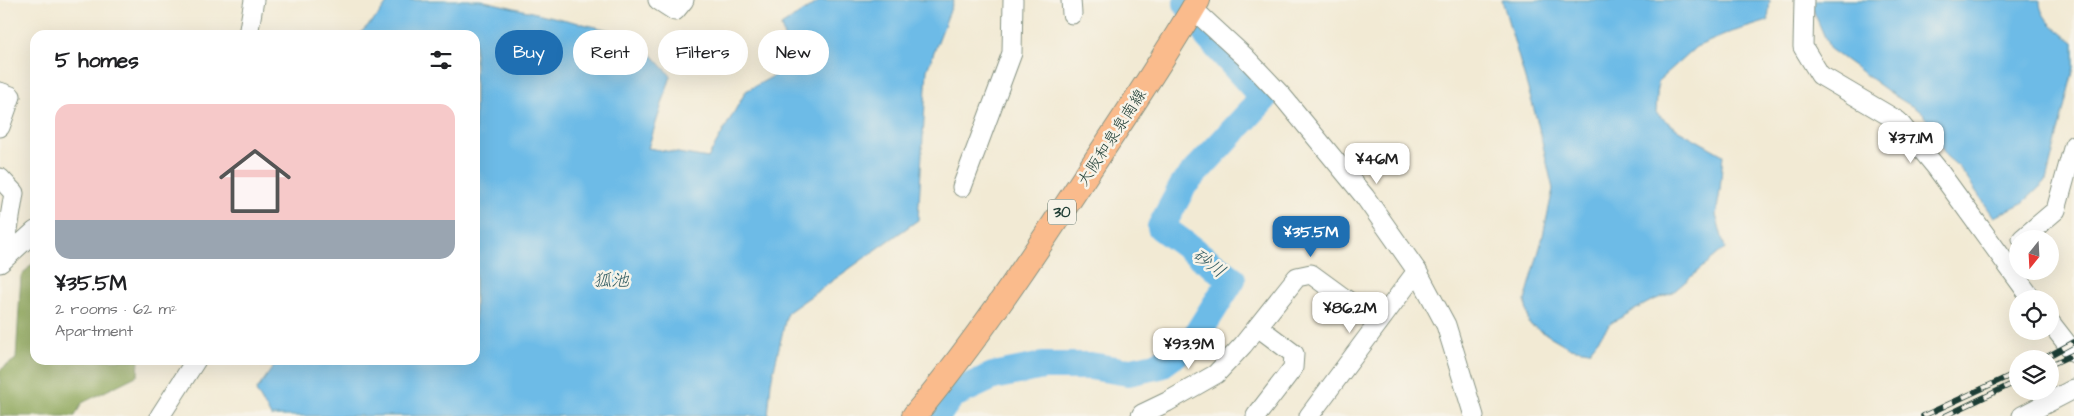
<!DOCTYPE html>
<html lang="en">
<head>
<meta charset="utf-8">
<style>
  :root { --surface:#fff; --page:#f6f6f6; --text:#202124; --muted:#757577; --accent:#1f6fb2 }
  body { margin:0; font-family:"Architects Daughter","Klee One",sans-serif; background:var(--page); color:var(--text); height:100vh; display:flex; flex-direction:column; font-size:19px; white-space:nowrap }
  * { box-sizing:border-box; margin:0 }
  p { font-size:16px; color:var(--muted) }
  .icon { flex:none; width:28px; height:28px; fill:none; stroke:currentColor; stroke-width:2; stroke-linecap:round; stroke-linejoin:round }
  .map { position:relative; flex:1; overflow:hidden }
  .panel { position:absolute; left:30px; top:30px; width:450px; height:335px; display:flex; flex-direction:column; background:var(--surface); border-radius:15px; box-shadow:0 5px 20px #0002 }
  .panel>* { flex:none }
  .top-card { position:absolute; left:495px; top:30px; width:475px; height:45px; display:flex; gap:10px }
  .needle { width:32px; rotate:198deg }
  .fabs { position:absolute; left:2009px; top:230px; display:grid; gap:10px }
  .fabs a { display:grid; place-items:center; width:50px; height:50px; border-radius:50%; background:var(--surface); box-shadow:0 5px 20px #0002; font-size:25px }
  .price { position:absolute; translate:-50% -42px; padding:0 11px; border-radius:10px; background:#fff; color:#222; font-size:16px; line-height:32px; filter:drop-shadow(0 1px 2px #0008) }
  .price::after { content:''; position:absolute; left:50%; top:30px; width:15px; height:11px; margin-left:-8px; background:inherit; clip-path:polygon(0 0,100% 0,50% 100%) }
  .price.active { background:var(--accent); color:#fff }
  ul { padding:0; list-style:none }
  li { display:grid; align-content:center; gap:10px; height:265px; padding:0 25px }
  li span { display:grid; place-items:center; height:155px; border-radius:15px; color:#555 }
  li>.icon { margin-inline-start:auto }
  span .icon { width:90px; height:90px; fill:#fffc; stroke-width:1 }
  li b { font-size:21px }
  h2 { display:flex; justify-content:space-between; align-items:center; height:60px; padding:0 25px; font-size:21px }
  .chip { padding:0 18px; border-radius:22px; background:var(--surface); box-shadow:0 5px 20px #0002; font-size:18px; line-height:45px }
  .chip.active { background:var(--accent); color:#fff }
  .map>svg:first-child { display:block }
  .forest { fill:#8aa456; stroke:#547045 }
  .water { fill:#6dbbe7; stroke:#467c8e }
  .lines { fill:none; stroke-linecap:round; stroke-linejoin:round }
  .river { stroke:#6dbbe7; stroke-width:28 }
  .minor-casing { stroke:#889484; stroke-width:21 }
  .major-casing { stroke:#889484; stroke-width:26 }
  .minor { stroke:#fff; stroke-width:19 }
  .major { stroke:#fabb8c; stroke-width:24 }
  .rail-casing { stroke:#1f3d34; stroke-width:5.5 }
  .rail { stroke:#f7f3e8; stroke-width:4; stroke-dasharray:11; stroke-linecap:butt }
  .labels { text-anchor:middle; stroke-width:5; stroke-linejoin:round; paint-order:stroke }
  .shield { fill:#f7f3e8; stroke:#60746a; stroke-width:1 }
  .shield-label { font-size:15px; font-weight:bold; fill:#1f3d34 }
  .street-label { font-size:16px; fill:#1f3d34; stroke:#f7f3e8 }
  .water-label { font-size:18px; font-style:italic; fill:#325c61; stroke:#f7f3e8 }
</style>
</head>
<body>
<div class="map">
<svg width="2074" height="416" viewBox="0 0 2074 416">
  <rect width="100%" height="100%" fill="#f7f3e8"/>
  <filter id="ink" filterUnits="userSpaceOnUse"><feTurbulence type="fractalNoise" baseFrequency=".02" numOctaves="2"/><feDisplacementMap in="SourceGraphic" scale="10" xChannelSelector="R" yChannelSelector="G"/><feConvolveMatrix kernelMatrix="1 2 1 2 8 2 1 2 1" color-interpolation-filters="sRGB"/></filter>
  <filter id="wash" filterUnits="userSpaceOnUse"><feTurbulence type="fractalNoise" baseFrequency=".0096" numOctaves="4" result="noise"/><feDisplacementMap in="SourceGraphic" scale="20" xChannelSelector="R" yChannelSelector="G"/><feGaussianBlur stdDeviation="1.12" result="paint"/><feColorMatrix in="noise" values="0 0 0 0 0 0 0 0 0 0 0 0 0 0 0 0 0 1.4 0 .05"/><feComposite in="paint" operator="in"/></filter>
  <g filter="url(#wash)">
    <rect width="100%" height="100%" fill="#f2ead4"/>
    <path class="forest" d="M35 261V360H139L138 375 82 403 75 416H0V370L16 359 21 276Z"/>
    <g class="water">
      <path d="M389 0H480L635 36 671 76 648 148 708 158 746 91 792 66 781 26 821 0H954L927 70 918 220 787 313 771 382 768 416H271L256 391 278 360H475V35H358L378 16Z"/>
      <path d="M1502 0H1770L1768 21 1732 32 1696 47 1658 81 1656 113 1675 128 1723 155 1720 191 1716 215 1725 248 1672 293 1651 301 1611 323 1589 351 1570 348 1529 324 1525 301 1542 240 1553 189 1537 120Z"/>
      <path d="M1814 0H2040C2039 19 2060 32 2074 42V67L2046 181 2024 202 1994 217 1959 167 1946 156 1923 113 1895 96 1830 49 1813 10Z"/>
    </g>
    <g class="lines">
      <path class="river" d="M936 416 952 395 993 376 1043 366H1090L1128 372 1160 365 1193 341 1232 279 1161 227 1184 184 1264 98 1208 36 1187 3"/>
    </g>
  </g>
  <g filter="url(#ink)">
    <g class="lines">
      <defs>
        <g id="minor">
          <path d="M658 0 675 11 684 0"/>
          <path d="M1071 0 1072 14"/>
          <path d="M1804 0 1803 47 1820 75 1898 121 1936 167 2032 299"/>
          <path d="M1193 9 1245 57 1282 96 1365 197 1417 271 1446 325 1474 416"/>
          <path d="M248 35 254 0"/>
          <path d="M0 92 11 96 0 127"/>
          <path d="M0 178 14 193 3 260"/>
          <path d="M962 187 1012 53 1013 0"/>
          <path d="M2022 239 2056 210 2074 145"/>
          <path d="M0 263 35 231"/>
          <path d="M2050 322 2074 353"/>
          <path d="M160 416 196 360"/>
          <path d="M1141 416 1142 414 1167 402 1216 374 1243 345 1297 277 1311 274 1378 323"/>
          <path d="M1256 416 1293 368 1294 354 1258 327"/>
          <path d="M1309 416 1417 271"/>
          <path d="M2022 416 2074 389"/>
        </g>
        <path id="major" d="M914 416C978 339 1033 256 1088 172 1125 116 1164 59 1198 0"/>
      </defs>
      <use href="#minor" class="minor-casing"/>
      <use href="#major" class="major-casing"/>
      <use href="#minor" class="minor"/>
      <use href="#major" class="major"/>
      <defs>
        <g id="rail">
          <path d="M2043 359 2074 342"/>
          <path d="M2050 365 2074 354"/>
          <path d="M1923 416 2018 372"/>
          <path d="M1945 416 2018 381"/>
        </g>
      </defs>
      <use href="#rail" class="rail-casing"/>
      <use href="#rail" class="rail"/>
    </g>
  </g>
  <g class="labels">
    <rect class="shield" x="1048" y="199.5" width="28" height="25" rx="4"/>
    <g class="shield-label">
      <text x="1062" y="217">30</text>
    </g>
    <g class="street-label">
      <text transform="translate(1111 137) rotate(-57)" y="6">大阪和泉泉南線</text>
    </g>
    <g class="water-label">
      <text transform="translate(1209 263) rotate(36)" y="6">砂川</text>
      <text x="611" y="286">狐池</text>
    </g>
  </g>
</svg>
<div class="fabs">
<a><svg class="needle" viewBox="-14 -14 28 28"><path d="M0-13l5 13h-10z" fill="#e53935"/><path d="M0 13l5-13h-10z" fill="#757577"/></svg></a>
<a><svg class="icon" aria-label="locate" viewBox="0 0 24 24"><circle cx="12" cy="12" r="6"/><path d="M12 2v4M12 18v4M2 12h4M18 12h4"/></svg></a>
<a><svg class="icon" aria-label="layers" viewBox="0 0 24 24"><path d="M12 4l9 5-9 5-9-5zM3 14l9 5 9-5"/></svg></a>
</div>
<b class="price" style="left:1911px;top:164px">¥37.1M</b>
<b class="price" style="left:1377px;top:185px">¥46M</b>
<b class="price active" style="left:1311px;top:258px">¥35.5M</b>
<b class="price" style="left:1350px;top:334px">¥86.2M</b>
<b class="price" style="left:1189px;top:370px">¥93.9M</b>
<div class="top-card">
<a class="chip active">Buy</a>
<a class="chip">Rent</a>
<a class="chip">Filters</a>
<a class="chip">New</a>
</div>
<section class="panel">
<h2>5 homes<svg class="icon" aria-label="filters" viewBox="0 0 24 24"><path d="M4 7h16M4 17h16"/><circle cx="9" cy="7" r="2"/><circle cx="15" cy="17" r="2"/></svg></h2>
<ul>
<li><span style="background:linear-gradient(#f6c9c9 75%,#9aa5b1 0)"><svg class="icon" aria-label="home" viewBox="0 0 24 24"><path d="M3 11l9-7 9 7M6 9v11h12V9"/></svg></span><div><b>¥35.5M</b><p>2 rooms · 62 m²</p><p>Apartment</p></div></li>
</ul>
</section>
</div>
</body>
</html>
